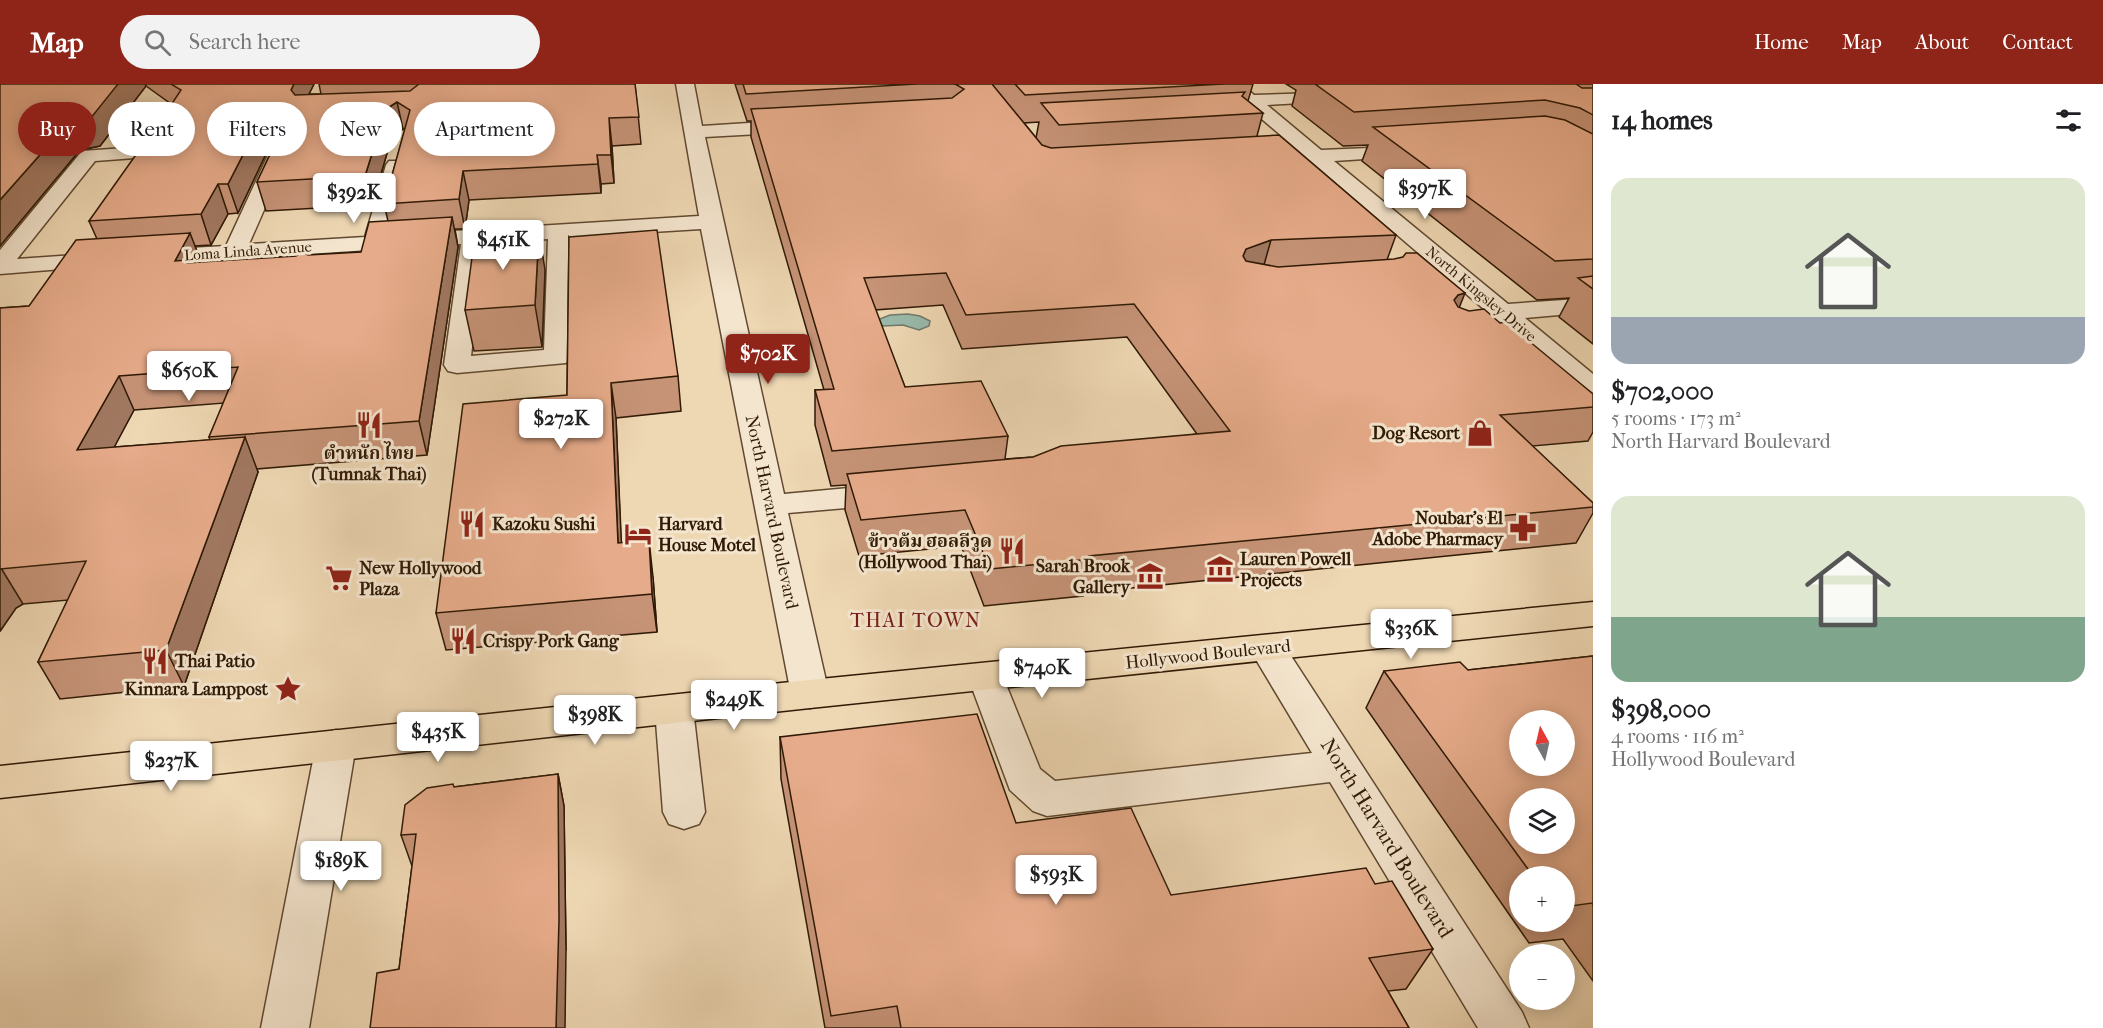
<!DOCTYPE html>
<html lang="en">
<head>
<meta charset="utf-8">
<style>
  :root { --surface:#fff; --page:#f2f2f2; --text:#202124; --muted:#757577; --accent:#8f2418 }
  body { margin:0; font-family:"IM FELL French Canon","Noto Serif Thai",serif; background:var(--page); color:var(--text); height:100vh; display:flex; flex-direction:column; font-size:22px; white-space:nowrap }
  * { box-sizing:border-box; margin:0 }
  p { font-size:20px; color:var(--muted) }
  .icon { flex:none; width:33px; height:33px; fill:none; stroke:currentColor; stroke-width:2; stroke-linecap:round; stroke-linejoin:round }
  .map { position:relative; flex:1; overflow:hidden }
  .panel { display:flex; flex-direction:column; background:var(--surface); width:510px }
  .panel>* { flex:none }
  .banner { position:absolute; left:18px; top:18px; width:570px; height:54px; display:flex; gap:12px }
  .needle { width:39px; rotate:352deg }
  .tools { position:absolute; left:1509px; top:626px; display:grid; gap:12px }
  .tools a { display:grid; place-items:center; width:66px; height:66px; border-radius:50%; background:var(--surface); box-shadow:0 3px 15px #0003; font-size:30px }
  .price { position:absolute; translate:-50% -51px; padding:0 14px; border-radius:6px; background:#fff; color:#222; font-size:20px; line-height:39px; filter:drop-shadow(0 2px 3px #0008) }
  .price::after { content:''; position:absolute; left:50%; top:36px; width:18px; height:14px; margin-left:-9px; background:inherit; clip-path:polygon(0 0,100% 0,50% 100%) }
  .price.selected { background:var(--accent); color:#fff }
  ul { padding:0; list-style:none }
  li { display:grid; align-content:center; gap:12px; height:318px; padding:0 18px }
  li span { display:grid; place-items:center; height:186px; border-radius:18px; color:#555 }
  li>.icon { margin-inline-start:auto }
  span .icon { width:108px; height:108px; fill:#fffc; stroke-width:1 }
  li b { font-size:26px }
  h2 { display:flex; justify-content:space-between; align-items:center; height:72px; padding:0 18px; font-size:26px }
  .pill { padding:0 21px; border-radius:27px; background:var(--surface); box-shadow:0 3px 15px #0003; font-size:21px; line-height:54px }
  .pill.selected { background:var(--accent); color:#fff }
  header { display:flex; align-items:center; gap:36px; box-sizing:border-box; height:84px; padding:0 30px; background:var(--accent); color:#fff }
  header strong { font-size:28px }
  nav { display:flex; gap:33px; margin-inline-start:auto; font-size:21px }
  .search { width:420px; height:54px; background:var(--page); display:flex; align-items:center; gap:15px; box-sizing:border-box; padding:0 21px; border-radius:33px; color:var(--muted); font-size:22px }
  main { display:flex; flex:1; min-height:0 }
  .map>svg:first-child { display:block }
  .water { fill:#99baac; stroke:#6f7a69; stroke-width:1.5 }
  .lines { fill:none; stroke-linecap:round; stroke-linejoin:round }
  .minor-casing { stroke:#604930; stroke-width:3 }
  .major-casing { stroke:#301a05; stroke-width:3 }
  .minor { fill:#f4e5ce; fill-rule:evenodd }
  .major { fill:#eed7b3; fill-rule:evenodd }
  .wall { fill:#c69377; stroke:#301a05; stroke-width:1.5; fill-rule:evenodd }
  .shaded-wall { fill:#a17861; stroke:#301a05; stroke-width:1.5 }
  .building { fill:#e6ab8a; stroke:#301a05; stroke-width:1.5; fill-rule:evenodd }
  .labels { text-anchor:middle; stroke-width:6; stroke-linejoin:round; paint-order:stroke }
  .far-street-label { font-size:15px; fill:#301a05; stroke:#f4e5ce }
  .poi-label { font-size:18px; font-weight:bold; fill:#301a05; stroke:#f4e5ce; text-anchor:start }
  .street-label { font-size:18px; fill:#301a05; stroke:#f4e5ce }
  .neighbourhood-label { font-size:20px; letter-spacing:1.5px; fill:#7a1f14; stroke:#f4e5ce }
  .near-street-label { font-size:21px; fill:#301a05; stroke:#f4e5ce }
</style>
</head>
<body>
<header>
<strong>Map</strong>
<div class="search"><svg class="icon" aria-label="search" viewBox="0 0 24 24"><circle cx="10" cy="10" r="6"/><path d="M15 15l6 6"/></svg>Search here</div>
<nav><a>Home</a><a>Map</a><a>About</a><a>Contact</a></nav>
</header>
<main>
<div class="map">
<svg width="1593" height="944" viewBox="0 0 1593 944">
  <rect width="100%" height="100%" fill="#eed7b3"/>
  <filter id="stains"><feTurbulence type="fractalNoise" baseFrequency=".00333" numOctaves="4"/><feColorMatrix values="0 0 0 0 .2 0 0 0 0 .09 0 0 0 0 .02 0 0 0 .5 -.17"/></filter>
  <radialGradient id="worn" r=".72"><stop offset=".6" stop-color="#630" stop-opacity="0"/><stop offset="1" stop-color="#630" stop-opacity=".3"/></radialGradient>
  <path class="water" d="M908 230 920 232 930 237 929 242 919 246 903 241 883 242 877 236 890 231Z"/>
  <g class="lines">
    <defs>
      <g id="minor">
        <path d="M676 0H694L702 42 797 36 806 42 797 48 705 53 784 410 892 400 903 403 907 410 903 417 892 420 788 429 829 610 823 620 810 624 797 620 791 610 701 145 571 153 570 273 566 279 457 289 448 287 444 281 461 160 153 180 145 178 141 173 145 168 153 166 226 162 269 69 272 65H286L289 69 249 160 365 153 386 81 389 77H403L406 81 388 151 699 132ZM548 155 544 266 471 272 484 159Z"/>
        <path d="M1221 0H1241L1254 11 1344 8 1347 12 1338 17 1267 21 1321 66 1417 62 1420 66 1417 70 1410 72 1334 77 1508 220 1593 214V228L1525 234 1593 290V312L1583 310Z"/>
        <path d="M168 61 175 63 178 67 175 71 95 77 17 175 104 169 112 171 116 176 112 181 0 190V166L82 67Z"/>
        <path d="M1267 551 1280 555 1522 928 1529 944H1478L1330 698 1047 732 1033 727 1010 706 968 593 973 583 986 579 999 583 1040 685 1055 697 1312 669 1249 564 1254 555Z"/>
        <path d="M674 611 687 615 693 625 705 728 699 740 684 745 669 740 663 728 655 625 661 615Z"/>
        <path d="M336 646 350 650 356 661 309 944H261L316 661 322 650Z"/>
      </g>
      <path id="major" d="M1593 518V542L810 624 0 714V682L810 596Z"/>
    </defs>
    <use href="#minor" class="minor-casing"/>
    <use href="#major" class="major-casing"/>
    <use href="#minor" class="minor"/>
    <use href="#major" class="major"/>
  </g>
  <g class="wall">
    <path d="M0 0H314L309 10H321L319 0H635L641 60 612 62 614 99 601 100V109L469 116 465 145H455L458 163 427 371 257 385 258 388 184 602 60 615 38 578 68 516 23 520 16 524 1 546 0 224 29 222 97 155 89 137 167 44 163 33 171 20 146 2 100 62 80 66 0 162ZM403 45 405 46 384 120 388 137 361 168 201 178 195 162 211 161 228 130 238 129 273 55 279 51 257 98 266 127 372 121 392 52ZM224 319 209 353 210 356 114 363 134 326Z"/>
    <path d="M735 0H1253L1248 17 1263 29 1257 52 1396 151 1387 176 1459 224 1500 239 1593 310V348L1588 357 1532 362 1593 419V429L1576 459 1083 509V512L984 522 961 462 859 472 845 426 846 401 831 402 815 341V306H824L751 53V37H747ZM1039 38 1036 54 1024 39ZM943 221 962 265 1127 253 1197 350 1033 373 1005 375 1008 352 905 303 875 226Z"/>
    <path d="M1286 0H1593V260L1559 233 1569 214 1537 216 1362 77 1368 61 1343 62 1292 22 1296 6Z"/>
    <path d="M569 153 678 292 681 327 616 334 621 459 653 493 657 548 446 566 436 529 567 311Z"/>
    <path d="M545 186 542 263 474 267 465 226Z"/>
    <path d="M1593 572V897L1563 855 1529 859 1366 624 1384 587 1468 586ZM1520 792H1564V837H1520Z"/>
    <path d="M780 653 1016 739 1171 811 1375 800 1433 865 1406 905 1388 907 1409 944H825L781 695Z"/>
    <path d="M558 690 564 722 566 866 399 885 412 782 401 751 454 703Z"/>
  </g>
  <g class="shaded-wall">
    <path d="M118 0H145L146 2 100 62 80 66 0 162V116L69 38Z"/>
    <path d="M294 0H314L298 32 291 6Z"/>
    <path d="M397 18 403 45 392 52 372 121 365 92 386 25Z"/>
    <path d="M276 21 284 48 273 55 238 129 228 100 265 28Z"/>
    <path d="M609 34 612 62 614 99 611 71Z"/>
    <path d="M597 71 601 100V109L598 80Z"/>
    <path d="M463 87 469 116 465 145 459 115Z"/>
    <path d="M218 100 228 130 211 161 201 130Z"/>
    <path d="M452 133 458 163 427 371 419 337Z"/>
    <path d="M539 147 545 186 542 263 535 221Z"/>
    <path d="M190 149 202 180 200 207 175 177Z"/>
    <path d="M1271 156 1262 188 1237 197 1243 172 1246 165Z"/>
    <path d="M1465 209 1452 242 1454 216 1458 211Z"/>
    <path d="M119 292 134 326 94 401 77 366Z"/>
    <path d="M611 299 616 334 623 496 618 459Z"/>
    <path d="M245 353 258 388 184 602 166 566Z"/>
    <path d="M649 456 653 493 657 548 652 510Z"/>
    <path d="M1 484 23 520 16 524 0 547V485Z"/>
    <path d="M558 690 564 722 566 866 565 944H556Z"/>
  </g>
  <g class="building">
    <path d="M0 0H118L90 35 69 38 0 116Z"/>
    <path d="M171 0H294L291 6 295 11 410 7 419 0H635L639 33 609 34 611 71H597L598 80 463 87 459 115 384 120 410 26 397 18 386 25 365 92 257 98 289 30 276 21 265 28 228 100H218L201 130 89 137 152 48 166 45 170 41 167 34 163 33 181 6Z"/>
    <path d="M743 0H916L746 10Z"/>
    <path d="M955 0H992L1042 61 1051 64 1279 51 1396 151 1271 156 1246 165 1243 172 1246 177 1278 183 1394 175 1403 173 1406 169H1417L1465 209 1458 211 1454 216 1458 223 1469 227 1484 225 1500 239 1506 238 1593 310V323L1500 331 1593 419V423L1089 472 1091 475 990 485 965 426 861 436 847 390 1033 373 1061 362 1230 347 1134 220 966 231 946 189 864 194 905 303 981 297 1008 352 832 367 815 306 834 305 751 25 952 14 964 5Z"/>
    <path d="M1015 0H1223L1025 11Z"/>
    <path d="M1315 0H1576L1582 4H1593V31L1580 24 1545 16 1354 28Z"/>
    <path d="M1245 8 1242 12 1263 29 1059 41 1041 19Z"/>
    <path d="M1545 32 1565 36 1593 50V175L1555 177 1373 43Z"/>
    <path d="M452 133 419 337 209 353 238 283 119 292 77 366 245 353 166 566 38 578 86 477 0 485V224L29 222 76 156 190 149 175 177 188 176 187 179 296 172 302 168 308 171 361 168 369 138Z"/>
    <path d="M657 146 678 292 611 299 618 459 649 456 652 510 436 529 463 320 567 311 569 153Z"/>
    <path d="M539 147 535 221 465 226 475 151Z"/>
    <path d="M1593 192V205L1578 194Z"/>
    <path d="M1593 572V821L1592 819 1564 823V792H1533L1384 587 1460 578 1468 586ZM1520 636H1564V681H1520ZM1520 714H1564V759H1520Z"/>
    <path d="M977 630 1016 739 1131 724 1171 811 1366 784 1375 800 1392 797 1433 865 1369 874 1409 944H901L897 922 831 932 780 653Z"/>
    <path d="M558 690 559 836 556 944H370L377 889 399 885 416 750 401 751 405 721 427 704 453 700 454 703Z"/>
  </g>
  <defs>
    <symbol id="restaurant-bare" viewBox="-9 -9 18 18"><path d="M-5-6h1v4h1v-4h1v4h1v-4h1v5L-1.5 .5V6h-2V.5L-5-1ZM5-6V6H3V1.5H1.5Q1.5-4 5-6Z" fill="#8f2418" stroke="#f4e5ce" stroke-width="2.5" paint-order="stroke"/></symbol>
    <symbol id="shop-bare" viewBox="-9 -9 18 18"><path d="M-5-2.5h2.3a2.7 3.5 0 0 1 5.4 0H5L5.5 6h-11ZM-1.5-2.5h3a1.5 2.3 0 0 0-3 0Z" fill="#8f2418" stroke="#f4e5ce" stroke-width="2.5" paint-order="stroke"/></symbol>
    <symbol id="pharmacy-bare" viewBox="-9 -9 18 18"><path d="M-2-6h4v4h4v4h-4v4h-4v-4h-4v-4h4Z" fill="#8f2418" stroke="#f4e5ce" stroke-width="2.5" paint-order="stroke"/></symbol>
    <symbol id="hotel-bare" viewBox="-9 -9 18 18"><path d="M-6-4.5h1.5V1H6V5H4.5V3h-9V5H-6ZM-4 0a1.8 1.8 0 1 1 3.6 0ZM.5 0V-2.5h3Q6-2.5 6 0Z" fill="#8f2418" stroke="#f4e5ce" stroke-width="2.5" paint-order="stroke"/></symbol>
    <symbol id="museum-bare" viewBox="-9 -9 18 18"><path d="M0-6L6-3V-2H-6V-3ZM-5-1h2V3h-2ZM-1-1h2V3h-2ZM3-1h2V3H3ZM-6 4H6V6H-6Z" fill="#8f2418" stroke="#f4e5ce" stroke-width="2.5" paint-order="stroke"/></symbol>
    <symbol id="supermarket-bare" viewBox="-9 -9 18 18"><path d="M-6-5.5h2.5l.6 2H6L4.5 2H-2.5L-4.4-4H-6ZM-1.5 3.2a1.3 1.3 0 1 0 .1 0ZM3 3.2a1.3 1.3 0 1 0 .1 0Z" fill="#8f2418" stroke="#f4e5ce" stroke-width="2.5" paint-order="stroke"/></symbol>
    <symbol id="sight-bare" viewBox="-9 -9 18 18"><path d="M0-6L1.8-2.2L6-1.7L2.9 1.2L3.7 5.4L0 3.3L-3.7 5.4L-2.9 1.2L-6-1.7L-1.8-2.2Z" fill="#8f2418" stroke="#f4e5ce" stroke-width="2.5" paint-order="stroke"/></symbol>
  </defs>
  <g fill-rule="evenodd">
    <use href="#restaurant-bare" x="350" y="322" width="38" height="38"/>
    <use href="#shop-bare" x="1461" y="330" width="38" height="38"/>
    <use href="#restaurant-bare" x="453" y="421" width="38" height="38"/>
    <use href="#pharmacy-bare" x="1504" y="425" width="38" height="38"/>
    <use href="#hotel-bare" x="619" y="431" width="38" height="38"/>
    <use href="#restaurant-bare" x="993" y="448" width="38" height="38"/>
    <use href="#museum-bare" x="1201" y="466" width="38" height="38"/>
    <use href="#museum-bare" x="1131" y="473" width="38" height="38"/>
    <use href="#supermarket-bare" x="320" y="475" width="38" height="38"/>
    <use href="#restaurant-bare" x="444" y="538" width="38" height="38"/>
    <use href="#restaurant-bare" x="136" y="558" width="38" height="38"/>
    <use href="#sight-bare" x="269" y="586" width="38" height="38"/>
  </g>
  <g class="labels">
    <g class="far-street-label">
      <text transform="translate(248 167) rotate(-4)" y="5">Loma Linda Avenue</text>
      <text transform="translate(1481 210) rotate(40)" y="5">North Kingsley Drive</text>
    </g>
    <g class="poi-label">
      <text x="1460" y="355" text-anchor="end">Dog Resort</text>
      <text x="369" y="375" text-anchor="middle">ตำหนัก ไทย<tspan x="369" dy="21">(Tumnak Thai)</tspan></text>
      <text x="1503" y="440" text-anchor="end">Noubar's El<tspan x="1503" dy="21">Adobe Pharmacy</tspan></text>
      <text x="492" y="446">Kazoku Sushi</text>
      <text x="658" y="446">Harvard<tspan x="658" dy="21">House Motel</tspan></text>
      <text x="992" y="463" text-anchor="end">ข้าวต้ม ฮอลลีวูด<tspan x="992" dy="21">(Hollywood Thai)</tspan></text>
      <text x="1240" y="481">Lauren Powell<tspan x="1240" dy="21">Projects</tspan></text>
      <text x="1130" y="488" text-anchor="end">Sarah Brook<tspan x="1130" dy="21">Gallery</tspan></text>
      <text x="359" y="490">New Hollywood<tspan x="359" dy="21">Plaza</tspan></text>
      <text x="483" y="563">Crispy Pork Gang</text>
      <text x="175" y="583">Thai Patio</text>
      <text x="268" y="611" text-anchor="end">Kinnara Lamppost</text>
    </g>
    <g class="street-label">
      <text transform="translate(772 428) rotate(78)" y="6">North Harvard Boulevard</text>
      <text transform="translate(1208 570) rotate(-6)" y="6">Hollywood Boulevard</text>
    </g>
    <g class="neighbourhood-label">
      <text x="916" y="543">THAI TOWN</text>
    </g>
    <g class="near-street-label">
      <text transform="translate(1387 754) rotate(58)" y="7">North Harvard Boulevard</text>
    </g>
  </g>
  <rect width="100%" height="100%" filter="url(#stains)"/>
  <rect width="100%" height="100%" fill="url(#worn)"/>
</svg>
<div class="tools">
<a><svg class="needle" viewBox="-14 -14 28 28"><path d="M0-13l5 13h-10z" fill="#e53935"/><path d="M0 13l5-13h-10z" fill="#757577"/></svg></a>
<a><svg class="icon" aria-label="layers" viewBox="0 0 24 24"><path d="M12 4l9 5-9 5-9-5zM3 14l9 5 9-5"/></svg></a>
<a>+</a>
<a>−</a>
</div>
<b class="price" style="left:1425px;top:136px">$397K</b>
<b class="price" style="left:354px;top:140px">$392K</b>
<b class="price" style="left:503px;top:187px">$451K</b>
<b class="price selected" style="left:768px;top:301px">$702K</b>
<b class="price" style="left:189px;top:318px">$650K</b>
<b class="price" style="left:561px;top:366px">$272K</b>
<b class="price" style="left:1411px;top:576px">$336K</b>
<b class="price" style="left:1042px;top:615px">$740K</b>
<b class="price" style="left:734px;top:647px">$249K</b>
<b class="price" style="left:595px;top:662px">$398K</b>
<b class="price" style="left:438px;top:679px">$435K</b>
<b class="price" style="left:171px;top:708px">$237K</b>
<b class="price" style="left:341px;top:808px">$189K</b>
<b class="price" style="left:1056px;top:822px">$593K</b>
<div class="banner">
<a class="pill selected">Buy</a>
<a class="pill">Rent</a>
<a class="pill">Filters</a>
<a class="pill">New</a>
<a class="pill">Apartment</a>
</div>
</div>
<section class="panel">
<h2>14 homes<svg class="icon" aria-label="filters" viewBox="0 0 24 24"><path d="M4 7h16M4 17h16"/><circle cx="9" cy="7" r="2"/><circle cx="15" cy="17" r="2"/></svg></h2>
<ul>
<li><span style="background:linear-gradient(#dfe7d0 75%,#9aa5b1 0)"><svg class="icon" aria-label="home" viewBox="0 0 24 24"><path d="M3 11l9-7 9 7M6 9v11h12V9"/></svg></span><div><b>$702,000</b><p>5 rooms · 173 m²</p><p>North Harvard Boulevard</p></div></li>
<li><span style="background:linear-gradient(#dfe7d0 65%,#7fa58c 0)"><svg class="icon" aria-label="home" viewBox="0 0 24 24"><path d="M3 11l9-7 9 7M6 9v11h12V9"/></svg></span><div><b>$398,000</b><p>4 rooms · 116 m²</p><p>Hollywood Boulevard</p></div></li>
</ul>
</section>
</main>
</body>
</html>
